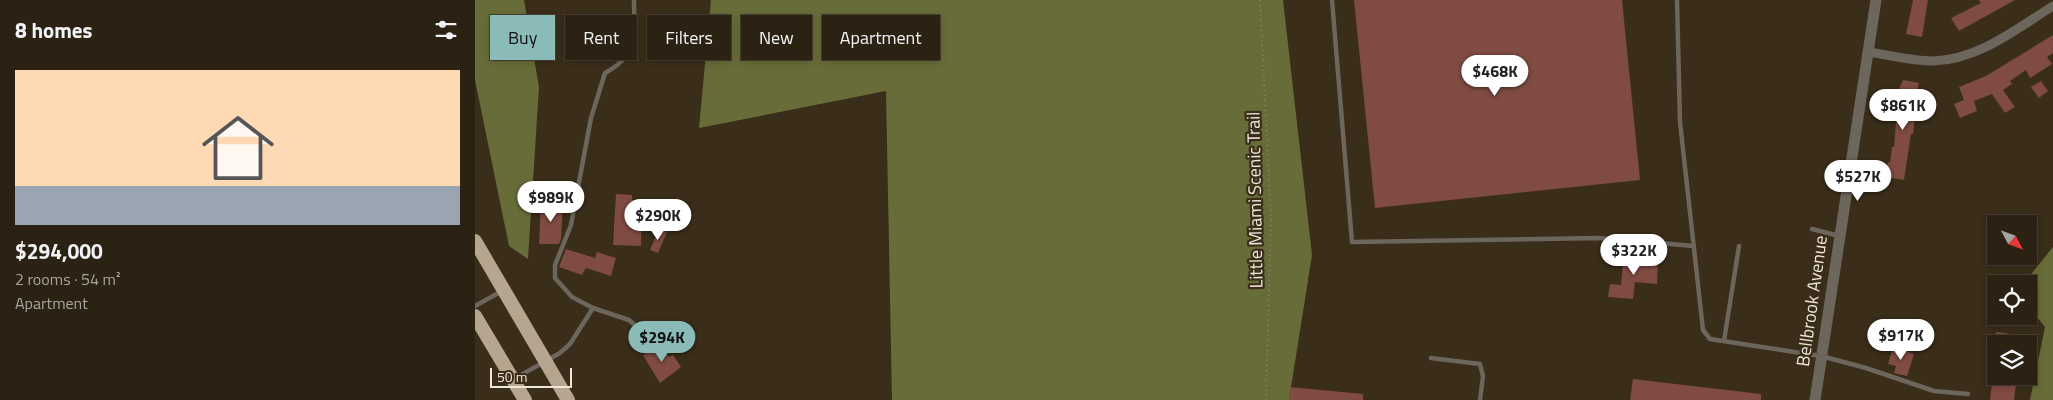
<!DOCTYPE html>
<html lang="en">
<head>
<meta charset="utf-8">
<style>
  :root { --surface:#2c2213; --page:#382f21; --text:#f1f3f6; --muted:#a6a4a0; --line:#483f33; --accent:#8bbbb9 }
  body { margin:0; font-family:"Titillium Web",sans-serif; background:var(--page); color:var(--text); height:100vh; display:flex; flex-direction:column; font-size:19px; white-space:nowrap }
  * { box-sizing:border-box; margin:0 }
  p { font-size:16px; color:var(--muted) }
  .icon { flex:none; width:28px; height:28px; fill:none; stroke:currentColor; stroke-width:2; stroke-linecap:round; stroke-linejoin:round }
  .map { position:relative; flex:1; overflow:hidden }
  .sheet { display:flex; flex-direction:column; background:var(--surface); width:475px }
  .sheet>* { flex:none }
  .banner { position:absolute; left:15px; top:15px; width:475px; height:45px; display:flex; gap:10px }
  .needle { width:32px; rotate:131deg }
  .tools { position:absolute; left:1512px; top:215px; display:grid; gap:10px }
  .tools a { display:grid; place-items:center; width:50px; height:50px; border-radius:0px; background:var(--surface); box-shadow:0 2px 8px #0003,0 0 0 1px var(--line); font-size:25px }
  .scale { position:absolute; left:15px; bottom:12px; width:82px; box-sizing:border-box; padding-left:5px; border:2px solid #f0e7db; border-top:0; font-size:14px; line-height:18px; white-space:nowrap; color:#f0e7db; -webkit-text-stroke:4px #3a2d19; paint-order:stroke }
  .price { position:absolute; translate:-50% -42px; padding:0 11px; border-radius:18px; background:#fff; color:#222; font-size:16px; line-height:32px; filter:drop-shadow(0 1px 2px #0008) }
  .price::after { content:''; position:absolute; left:50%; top:30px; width:15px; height:11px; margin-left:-8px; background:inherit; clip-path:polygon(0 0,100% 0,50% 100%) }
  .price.current { background:var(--accent); color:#111 }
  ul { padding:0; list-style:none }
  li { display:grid; align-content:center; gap:10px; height:265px; padding:0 15px }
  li+li { border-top:1px solid var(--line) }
  li span { display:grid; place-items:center; height:155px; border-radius:0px; color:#555 }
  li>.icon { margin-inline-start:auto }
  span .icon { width:90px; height:90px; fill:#fffc; stroke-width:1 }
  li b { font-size:21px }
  h2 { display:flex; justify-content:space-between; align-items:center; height:60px; padding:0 15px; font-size:21px }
  .pill { padding:0 18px; border-radius:0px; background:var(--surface); box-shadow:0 2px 8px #0003,0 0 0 1px var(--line); font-size:18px; line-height:45px }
  .pill.current { background:var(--accent); color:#111 }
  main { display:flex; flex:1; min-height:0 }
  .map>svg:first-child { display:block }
  .forest { fill:#686c39 }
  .building { fill:#7f4b42 }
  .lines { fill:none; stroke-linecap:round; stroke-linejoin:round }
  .path { stroke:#8e8373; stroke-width:2; stroke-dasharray:1 4; stroke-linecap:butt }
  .service { stroke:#6d665c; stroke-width:4.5 }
  .minor { stroke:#6d665c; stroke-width:9 }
  .tertiary { stroke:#6d665c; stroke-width:11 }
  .trunk { stroke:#b6a690; stroke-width:14 }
  .labels { text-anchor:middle; stroke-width:4.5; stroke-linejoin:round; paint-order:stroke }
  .street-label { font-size:18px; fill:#f0e7db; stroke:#3a2d19 }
</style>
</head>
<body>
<main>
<section class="sheet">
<h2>8 homes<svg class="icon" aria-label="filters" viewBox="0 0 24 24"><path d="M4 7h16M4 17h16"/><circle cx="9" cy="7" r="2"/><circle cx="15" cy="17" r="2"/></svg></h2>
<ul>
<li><span style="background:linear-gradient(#ffd9b3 75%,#9aa5b1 0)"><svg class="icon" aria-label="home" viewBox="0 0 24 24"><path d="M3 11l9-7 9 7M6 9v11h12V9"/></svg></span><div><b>$294,000</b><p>2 rooms · 54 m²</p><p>Apartment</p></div></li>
</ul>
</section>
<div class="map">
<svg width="1578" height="400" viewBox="0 0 1578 400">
  <rect width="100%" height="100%" fill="#3a2d19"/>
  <g class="forest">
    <path d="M0 0H49L64 87 53 259 34 246 0 80Z"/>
    <path d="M236 0H808L837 255 814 400H417L411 91 224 128Z"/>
    <path d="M1578 247V400H1555L1570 327 1554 307V284H1548Z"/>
  </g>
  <g class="building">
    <path d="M879 0H1147L1165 180 900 208Z"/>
    <path d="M1438 0H1453L1447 37 1431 34Z"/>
    <path d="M1504 0H1540L1484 31 1476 18 1506 3Z"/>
    <path d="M1578 35V53L1572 57 1577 64 1555 78 1551 70 1535 81 1537 84 1528 90 1540 107 1530 113 1517 94 1499 101 1502 111 1485 118 1479 104 1489 100 1484 87 1511 76Z"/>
    <path d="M1428 80 1444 83 1437 114 1440 115 1438 134H1436L1429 180 1410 177 1413 162 1415 163 1417 147H1419L1421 122H1424L1426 105 1422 104 1424 97 1421 96Z"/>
    <path d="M1566 81 1573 91 1564 98 1556 87Z"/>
    <path d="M141 194 157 195V200H167L166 246 138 245Z"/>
    <path d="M66 202 88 203 86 239 84 244H64Z"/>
    <path d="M184 229 192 232 183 253 175 250Z"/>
    <path d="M91 249 120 258 122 252 141 258 136 276 111 268 107 275 84 267Z"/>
    <path d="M1149 252 1163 253 1162 261 1183 263 1182 284 1160 282 1158 299 1133 297 1135 284 1146 285Z"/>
    <path d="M1521 332 1536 334 1535 344H1519Z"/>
    <path d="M186 344 194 357 198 355 206 367 185 383 168 355Z"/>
    <path d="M1418 347 1439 354 1432 376 1419 373 1421 366 1413 364Z"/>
    <path d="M1518 376H1542L1539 400H1515Z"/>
    <path d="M1158 379 1286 394V400H1155Z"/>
    <path d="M815 387 888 394V400H814Z"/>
  </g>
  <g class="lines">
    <path class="path" d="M785 0 796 218 791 400"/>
    <g class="service">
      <path d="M857 0 877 242 1124 238 1219 246"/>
      <path d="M1202 0 1205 122 1228 330 1235 339 1346 356 1391 368 1459 391 1493 394"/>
      <path d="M1337 229 1364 236"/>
      <path d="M0 306 27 291"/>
      <path d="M118 308 97 297 80 278V265L96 225 116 118 130 73C165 54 159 35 159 0"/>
      <path d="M1249 341 1264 246"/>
      <path d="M956 358 1005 364 1008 376 1005 400"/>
      <path d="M39 379 85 353 95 344 118 308 154 320 179 342"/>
    </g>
    <path class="minor" d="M1393 52C1414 55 1437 61 1458 61 1503 60 1541 29 1578 6"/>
    <path class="tertiary" d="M1340 400 1401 0"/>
    <g class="trunk">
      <path d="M0 241 93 400"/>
      <path d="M0 316 50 400"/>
    </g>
  </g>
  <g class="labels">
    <g class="street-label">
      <text transform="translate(780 200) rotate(-91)" y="6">Little Miami Scenic Trail</text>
      <text transform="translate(1337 301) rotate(-82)" y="6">Bellbrook Avenue</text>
    </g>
  </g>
</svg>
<div class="tools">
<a><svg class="needle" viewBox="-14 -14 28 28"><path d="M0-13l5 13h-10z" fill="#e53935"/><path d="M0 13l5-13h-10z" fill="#a6a4a0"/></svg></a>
<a><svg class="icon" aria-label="locate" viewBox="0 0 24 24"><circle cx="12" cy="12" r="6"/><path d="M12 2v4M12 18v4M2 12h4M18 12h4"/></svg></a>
<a><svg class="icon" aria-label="layers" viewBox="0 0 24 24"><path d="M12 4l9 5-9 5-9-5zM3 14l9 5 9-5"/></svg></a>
</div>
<div class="scale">50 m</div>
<b class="price" style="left:1020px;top:97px">$468K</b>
<b class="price" style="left:1428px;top:131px">$861K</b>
<b class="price" style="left:1383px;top:202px">$527K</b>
<b class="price" style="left:76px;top:223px">$989K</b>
<b class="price" style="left:183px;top:241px">$290K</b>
<b class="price" style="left:1159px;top:276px">$322K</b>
<b class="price" style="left:1426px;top:361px">$917K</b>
<b class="price current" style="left:187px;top:363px">$294K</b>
<div class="banner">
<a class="pill current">Buy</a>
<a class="pill">Rent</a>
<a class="pill">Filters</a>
<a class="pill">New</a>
<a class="pill">Apartment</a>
</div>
</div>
</main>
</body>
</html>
